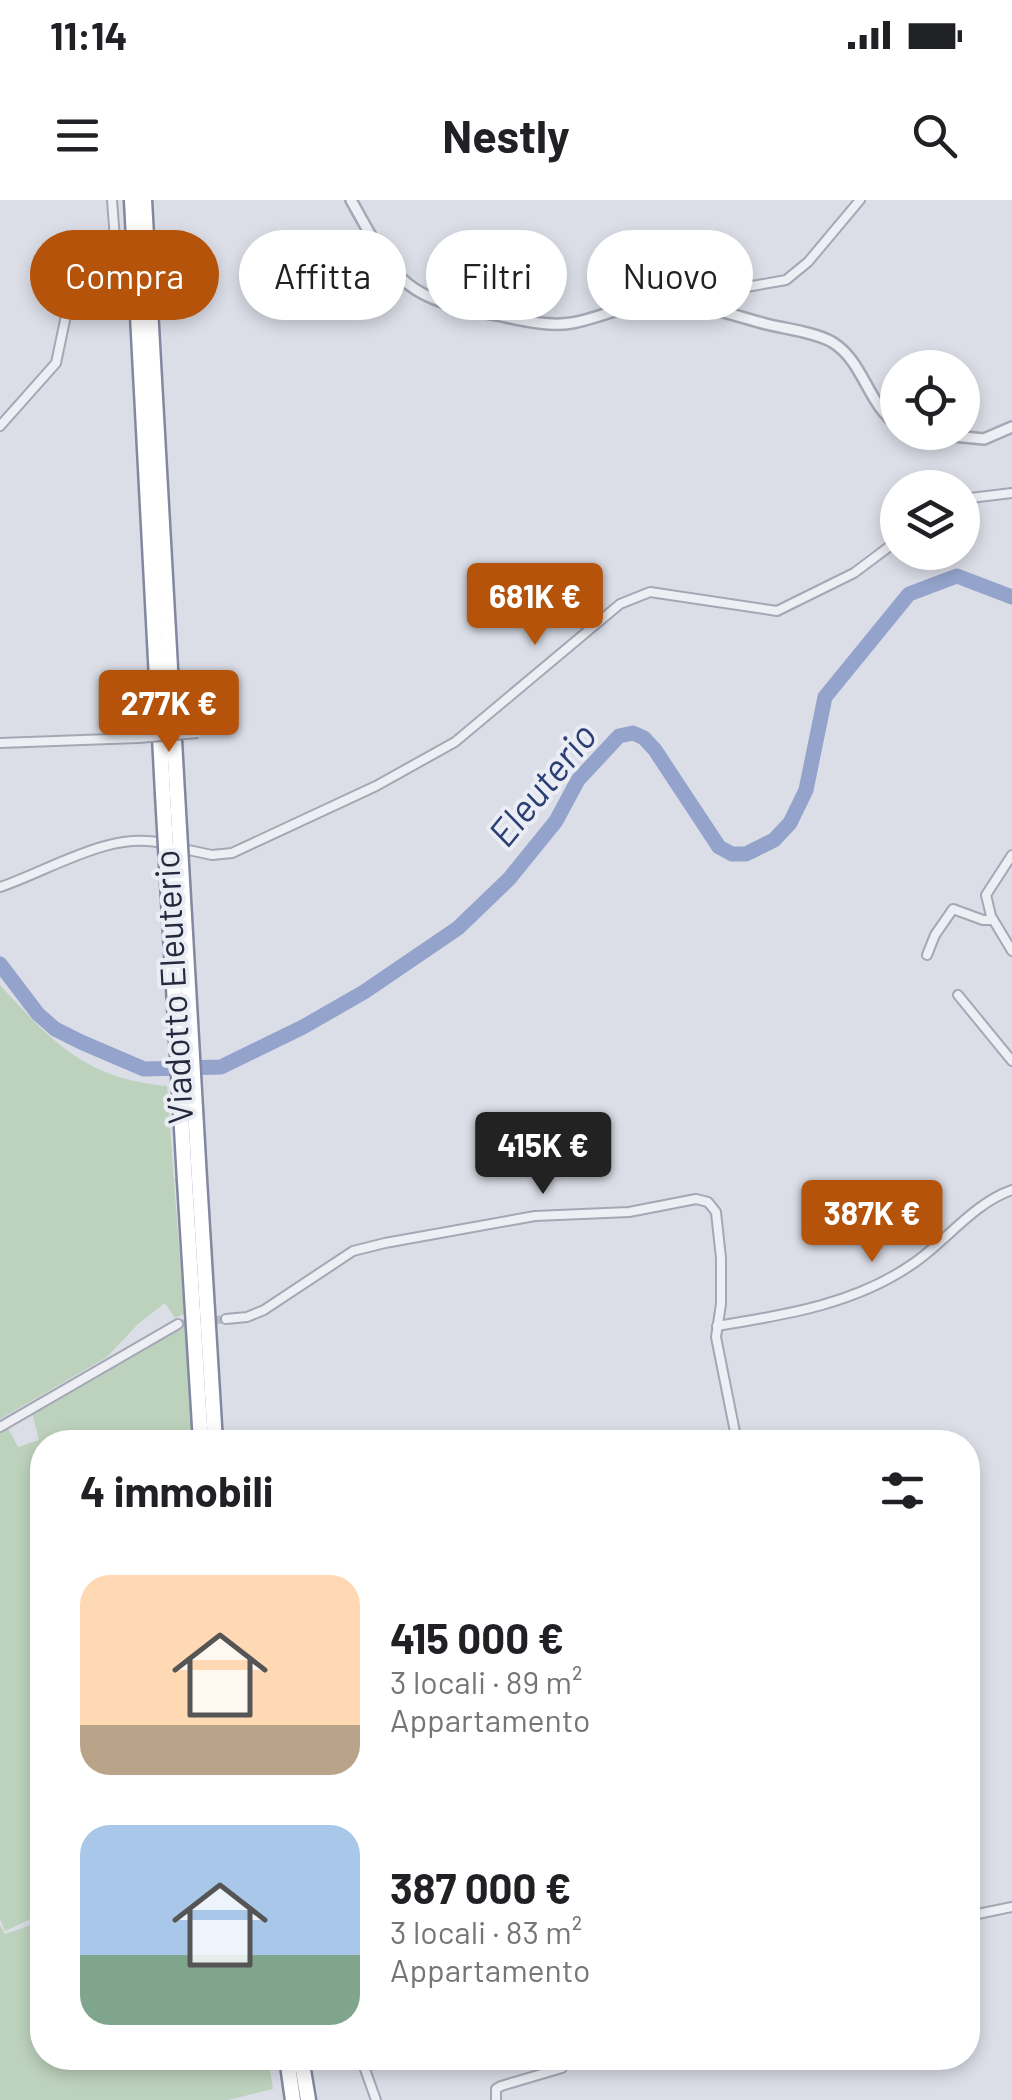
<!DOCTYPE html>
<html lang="it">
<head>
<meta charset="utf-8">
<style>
  :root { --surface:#fff; --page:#f2f2f2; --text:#202124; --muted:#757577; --accent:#b45309 }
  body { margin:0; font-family:Barlow,sans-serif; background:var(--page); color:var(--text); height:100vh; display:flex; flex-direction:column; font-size:38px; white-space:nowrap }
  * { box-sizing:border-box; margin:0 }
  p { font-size:32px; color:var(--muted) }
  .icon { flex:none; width:55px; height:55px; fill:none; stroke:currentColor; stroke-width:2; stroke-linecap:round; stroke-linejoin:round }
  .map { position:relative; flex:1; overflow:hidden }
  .details { position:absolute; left:30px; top:1230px; width:950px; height:640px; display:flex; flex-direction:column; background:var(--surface); border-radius:40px; box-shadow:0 5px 15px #0003 }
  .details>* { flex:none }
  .guide { position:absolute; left:30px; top:30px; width:952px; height:90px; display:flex; gap:20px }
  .buttons { position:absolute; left:880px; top:150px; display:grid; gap:20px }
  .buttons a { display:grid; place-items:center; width:100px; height:100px; border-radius:50%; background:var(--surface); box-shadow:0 5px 15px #0003; font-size:50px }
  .price { position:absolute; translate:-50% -85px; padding:0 22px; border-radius:10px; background:var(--accent); color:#fff; font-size:32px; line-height:65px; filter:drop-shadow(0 2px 5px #0008) }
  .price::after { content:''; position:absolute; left:50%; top:60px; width:30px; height:22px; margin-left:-15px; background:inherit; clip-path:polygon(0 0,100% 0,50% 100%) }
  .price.active { background:#222; color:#fff }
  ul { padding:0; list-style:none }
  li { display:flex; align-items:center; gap:30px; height:250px; padding:0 50px }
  li span { display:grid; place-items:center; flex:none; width:280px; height:200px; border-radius:30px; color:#555 }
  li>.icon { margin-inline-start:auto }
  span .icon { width:120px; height:120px; fill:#fffc; stroke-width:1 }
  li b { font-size:42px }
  h2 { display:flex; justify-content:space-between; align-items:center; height:120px; padding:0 50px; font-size:42px }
  .pill { padding:0 35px; border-radius:45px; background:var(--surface); box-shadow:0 5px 15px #0003; font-size:35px; line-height:90px }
  .pill.active { background:var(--accent); color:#fff }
  .status { display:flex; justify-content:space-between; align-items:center; height:70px; padding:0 50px; background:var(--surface); direction:ltr }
  .status svg { height:28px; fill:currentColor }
  header { display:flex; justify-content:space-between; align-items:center; height:130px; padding:0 50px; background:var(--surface); font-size:45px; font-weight:700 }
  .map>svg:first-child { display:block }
  .green { fill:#bdd2bc }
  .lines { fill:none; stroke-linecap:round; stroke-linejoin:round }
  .river { stroke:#93a3cb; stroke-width:15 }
  .minor-tunnel { stroke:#b6bac5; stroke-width:8; stroke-dasharray:8 4; stroke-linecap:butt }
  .minor-casing { stroke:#a4a8b4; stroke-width:12 }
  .tertiary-casing { stroke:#a4a8b4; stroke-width:14 }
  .motorway-casing { stroke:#82889f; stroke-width:19 }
  .minor { stroke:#eeeff5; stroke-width:8 }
  .tertiary { stroke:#eeeff5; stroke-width:9 }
  .motorway { stroke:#fff; stroke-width:14 }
  .minor-bridge-casing { stroke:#a4a8b4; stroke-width:12; stroke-linecap:butt }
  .motorway-bridge-casing { stroke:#82889f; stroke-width:19; stroke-linecap:butt }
  .minor-bridge { stroke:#eeeff5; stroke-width:8 }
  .motorway-bridge { stroke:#fff; stroke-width:14 }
  .labels { text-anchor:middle; stroke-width:8; stroke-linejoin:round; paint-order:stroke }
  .street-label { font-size:35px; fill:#24293e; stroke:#ebedf5 }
  .water-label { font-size:38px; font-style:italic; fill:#2b3f75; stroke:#ebedf5 }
</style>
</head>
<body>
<div class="status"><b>11:14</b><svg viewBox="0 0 49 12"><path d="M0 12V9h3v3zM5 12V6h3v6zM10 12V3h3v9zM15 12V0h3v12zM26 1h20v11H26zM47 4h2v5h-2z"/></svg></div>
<header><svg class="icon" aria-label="menu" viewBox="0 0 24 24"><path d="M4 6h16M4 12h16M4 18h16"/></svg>Nestly<svg class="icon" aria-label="search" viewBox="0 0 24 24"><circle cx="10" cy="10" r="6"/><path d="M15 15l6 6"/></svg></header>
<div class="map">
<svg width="1012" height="1900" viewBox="0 0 1012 1900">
  <rect width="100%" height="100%" fill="#dbdee7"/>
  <g class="green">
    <path d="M0 785C52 842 86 879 167 886L184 1114 175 1118 165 1103 138 1124 107 1157 0 1219Z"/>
    <path d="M185 1127 192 1242H42V1714L5 1731 0 1719V1231L7 1226 18 1247 39 1240 32 1213 99 1177 139 1150Z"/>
    <path d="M42 1721V1858H268L273 1889 228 1900H0V1725L5 1734Z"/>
  </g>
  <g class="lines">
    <path class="river" d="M0 764 38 814 55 829 81 842 144 869 221 867 303 827 364 792 458 728 509 679 556 621 578 580 619 536 633 533 644 538 655 550 719 647 732 654H746L774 640 790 623 806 590 825 497 909 394 957 376 1012 397"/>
    <path class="minor-tunnel" d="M178 1124 226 1119"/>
    <defs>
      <g id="minor">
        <path d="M651 102 656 95 697 87 741 88 786 80 808 62 860 0"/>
        <path d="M0 226 56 163 68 106 116 52 112 0"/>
        <path d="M962 299 1012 293"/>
        <path d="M0 543 138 538"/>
        <path d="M179 648 212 655 232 653 376 586 455 542 620 404 650 392 777 411 854 373 898 340"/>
        <path d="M1012 655 986 695 991 716 1012 751"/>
        <path d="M0 687C51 670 112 629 165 644"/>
        <path d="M927 755 935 735 953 709 983 720H993"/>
        <path d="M958 795 1012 861"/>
        <path d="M226 1119 247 1117 264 1110 353 1051 385 1043 535 1016 629 1012 696 999 708 1002 716 1012 721 1058V1104L716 1137 737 1242"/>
        <path d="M717 1126C785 1115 856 1104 914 1063 946 1041 974 1003 1012 990"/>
        <path d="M0 1227 178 1124"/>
        <path d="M968 1716 1012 1707"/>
        <path d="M361 1858 376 1900"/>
        <path d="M496 1900V1889L501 1886 562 1868"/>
      </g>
      <g id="tertiary">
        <path d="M351 0C396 81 401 98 497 115 521 120 548 127 572 123 600 118 626 104 654 102 691 100 729 114 766 124 786 129 814 132 832 142 864 161 868 206 898 225"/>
        <path d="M912 232 984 239 1012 227"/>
      </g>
      <g id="motorway">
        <path d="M132 0 163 594"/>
        <path d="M144 0 177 594"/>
        <path d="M199 979 215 1242"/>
        <path d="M185 981 201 1242"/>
        <path d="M287 1858 293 1900"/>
        <path d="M301 1858 308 1900"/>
      </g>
    </defs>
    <use href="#minor" class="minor-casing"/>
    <use href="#tertiary" class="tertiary-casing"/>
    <use href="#motorway" class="motorway-casing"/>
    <use href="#minor" class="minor"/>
    <use href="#tertiary" class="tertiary"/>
    <use href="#motorway" class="motorway"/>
    <defs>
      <path id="minor-bridge" d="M138 538 198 533"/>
      <g id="motorway-bridge">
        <path d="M163 594 185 981"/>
        <path d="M177 594 199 979"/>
      </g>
    </defs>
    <use href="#minor-bridge" class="minor-bridge-casing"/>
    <use href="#motorway-bridge" class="motorway-bridge-casing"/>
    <use href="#minor-bridge" class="minor-bridge"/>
    <use href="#motorway-bridge" class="motorway-bridge"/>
  </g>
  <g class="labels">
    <g class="street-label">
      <text transform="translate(174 787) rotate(-93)" y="12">Viadotto Eleuterio</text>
    </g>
    <g class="water-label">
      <text transform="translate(543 585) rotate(-51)" y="13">Eleuterio</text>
    </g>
  </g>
</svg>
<div class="buttons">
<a><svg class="icon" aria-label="locate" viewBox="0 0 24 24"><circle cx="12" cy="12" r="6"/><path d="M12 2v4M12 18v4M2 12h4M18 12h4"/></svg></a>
<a><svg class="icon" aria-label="layers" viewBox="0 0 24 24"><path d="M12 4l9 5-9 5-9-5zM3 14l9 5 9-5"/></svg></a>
</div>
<b class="price" style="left:535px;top:448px">681K €</b>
<b class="price" style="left:169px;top:555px">277K €</b>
<b class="price active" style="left:543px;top:997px">415K €</b>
<b class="price" style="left:872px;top:1065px">387K €</b>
<div class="guide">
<a class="pill active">Compra</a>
<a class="pill">Affitta</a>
<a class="pill">Filtri</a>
<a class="pill">Nuovo</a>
</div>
<section class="details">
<h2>4 immobili<svg class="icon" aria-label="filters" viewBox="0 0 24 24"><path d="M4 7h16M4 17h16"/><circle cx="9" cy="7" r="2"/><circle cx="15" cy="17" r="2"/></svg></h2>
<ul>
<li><span style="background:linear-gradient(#ffd9b3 75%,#b9a48a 0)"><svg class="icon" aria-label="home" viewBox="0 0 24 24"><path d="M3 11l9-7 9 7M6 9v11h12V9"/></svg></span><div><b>415 000 €</b><p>3 locali · 89 m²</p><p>Appartamento</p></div></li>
<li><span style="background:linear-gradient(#a9c7e8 65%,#7fa58c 0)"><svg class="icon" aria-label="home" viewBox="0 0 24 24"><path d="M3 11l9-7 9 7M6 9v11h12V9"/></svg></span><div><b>387 000 €</b><p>3 locali · 83 m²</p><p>Appartamento</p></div></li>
</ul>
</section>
</div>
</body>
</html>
